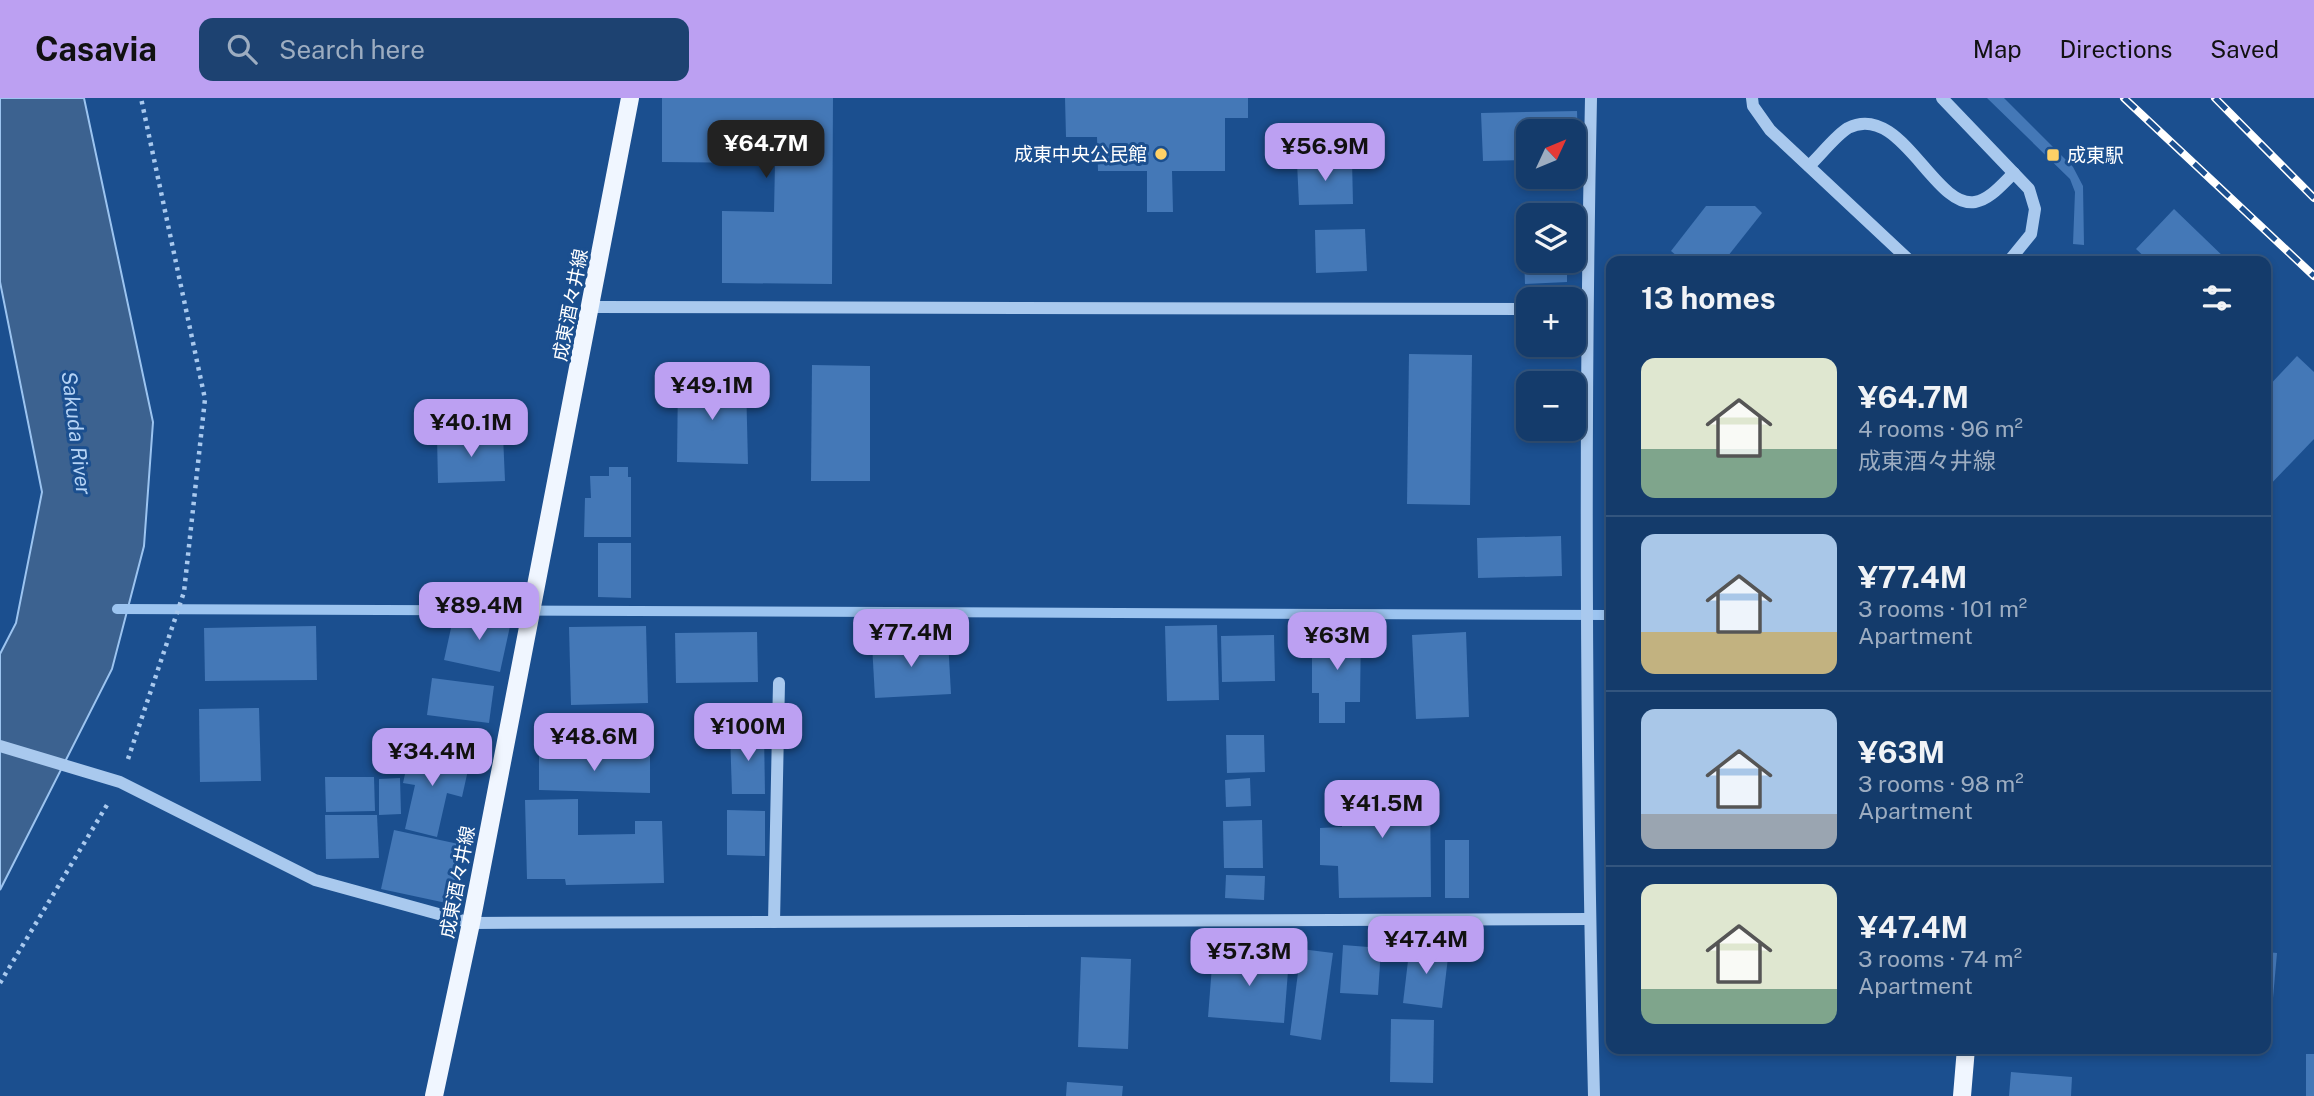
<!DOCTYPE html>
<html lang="en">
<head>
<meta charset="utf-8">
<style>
  :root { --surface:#143b6b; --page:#1d4271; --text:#f1f3f6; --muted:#9dadc1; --line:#33557e; --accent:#bca0f2 }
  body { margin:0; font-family:"Public Sans","Noto Sans JP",sans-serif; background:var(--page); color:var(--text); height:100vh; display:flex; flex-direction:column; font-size:26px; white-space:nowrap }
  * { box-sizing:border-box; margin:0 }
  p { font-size:23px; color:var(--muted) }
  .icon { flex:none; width:38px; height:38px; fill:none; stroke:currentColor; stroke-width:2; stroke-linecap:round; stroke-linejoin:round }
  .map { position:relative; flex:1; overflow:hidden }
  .side { position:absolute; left:1606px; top:158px; width:665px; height:798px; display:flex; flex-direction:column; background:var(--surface); border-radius:14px; box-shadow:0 4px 10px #0003,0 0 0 2px var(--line) }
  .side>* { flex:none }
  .needle { width:46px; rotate:46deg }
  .controls { position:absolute; left:1516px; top:21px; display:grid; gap:14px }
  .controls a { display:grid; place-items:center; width:70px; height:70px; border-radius:14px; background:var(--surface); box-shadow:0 4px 10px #0003,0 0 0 2px var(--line); font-size:35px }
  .price { position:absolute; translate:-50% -60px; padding:0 16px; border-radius:14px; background:var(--accent); color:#111; font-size:23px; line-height:46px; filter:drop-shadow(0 2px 4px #0008) }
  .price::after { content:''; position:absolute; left:50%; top:42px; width:21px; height:16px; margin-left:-10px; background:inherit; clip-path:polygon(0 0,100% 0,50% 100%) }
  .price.active { background:#222; color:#fff }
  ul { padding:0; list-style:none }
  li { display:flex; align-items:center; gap:21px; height:175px; padding:0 35px }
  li+li { border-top:2px solid var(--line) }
  li span { display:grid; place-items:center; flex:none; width:196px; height:140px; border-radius:14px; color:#555 }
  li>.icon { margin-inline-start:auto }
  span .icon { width:84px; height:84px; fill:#fffc; stroke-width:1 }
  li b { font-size:30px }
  h2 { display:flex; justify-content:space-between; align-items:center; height:84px; padding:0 35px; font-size:30px }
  header { display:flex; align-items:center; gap:42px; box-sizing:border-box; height:98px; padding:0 35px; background:var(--accent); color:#111 }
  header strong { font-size:33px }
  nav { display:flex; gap:38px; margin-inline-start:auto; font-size:24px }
  .search { width:490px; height:63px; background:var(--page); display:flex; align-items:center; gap:18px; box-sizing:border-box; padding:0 24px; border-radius:14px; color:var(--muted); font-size:26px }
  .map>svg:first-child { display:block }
  .water { fill:#3c6290; stroke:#9cc4f0; stroke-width:2 }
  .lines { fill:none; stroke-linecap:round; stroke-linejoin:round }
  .stream { stroke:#9cc4f0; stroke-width:10 }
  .building { fill:#4478b7 }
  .path { stroke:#a9c9ee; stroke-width:4.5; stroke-dasharray:3.5 5; stroke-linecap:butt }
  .minor { stroke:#a9c9ee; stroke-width:12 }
  .major { stroke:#f0f6ff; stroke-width:18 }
  .rail-casing { stroke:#fff; stroke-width:8 }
  .rail { stroke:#1b4f8f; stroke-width:5; stroke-dasharray:16; stroke-linecap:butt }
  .poi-dot { fill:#ffd166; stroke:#1b4f8f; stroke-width:2.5 }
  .labels { text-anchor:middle; stroke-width:6; stroke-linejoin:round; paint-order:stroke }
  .poi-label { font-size:19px; fill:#fff; stroke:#1b4f8f; text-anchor:end }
  .street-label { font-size:19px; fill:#fff; stroke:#1b4f8f }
  .water-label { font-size:21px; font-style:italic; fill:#b5d3f5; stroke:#1b4f8f }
</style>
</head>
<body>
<header>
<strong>Casavia</strong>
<div class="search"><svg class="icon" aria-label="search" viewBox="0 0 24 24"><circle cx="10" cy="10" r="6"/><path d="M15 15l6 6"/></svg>Search here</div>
<nav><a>Map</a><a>Directions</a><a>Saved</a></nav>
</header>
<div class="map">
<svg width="2314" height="998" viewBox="0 0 2314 998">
  <rect width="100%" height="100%" fill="#1b4f8f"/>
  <path class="water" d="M0 0H84L153 324 144 448 112 571 0 792V556L16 525 42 394 0 184Z"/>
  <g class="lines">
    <path class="stream" d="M117 511 1612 517"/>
  </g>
  <g class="building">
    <path d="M662 0H833L832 186 722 185V113L774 114 775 65 662 64Z"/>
    <path d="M1065 0H1248V20H1225V73H1172L1173 114H1147V73H1098L1097 39H1066Z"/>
    <path d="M1987 0H2004L2073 69 2083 88 2084 147 2073 146 2075 94 2070 81Z"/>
    <path d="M1577 13 1578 45H1573V33H1528V62L1483 63 1481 15Z"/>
    <path d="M1352 62 1353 106 1299 107 1297 64Z"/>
    <path d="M1706 108H1755L1762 115 1724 163H1683L1671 153Z"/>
    <path d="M2174 111 2228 163H2149L2136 151Z"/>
    <path d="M1523 124H1528V163H1567V184L1525 186Z"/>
    <path d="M1365 131 1367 173 1316 175 1315 132Z"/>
    <path d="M1409 256 1472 257 1470 407 1407 406Z"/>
    <path d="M2297 258 2314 274V341L2266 391V291Z"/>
    <path d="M812 267 870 268V383H811Z"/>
    <path d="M1607 270 1612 271V300H1604Z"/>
    <path d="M678 281 746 284 748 366 677 364Z"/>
    <path d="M503 337 505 383 438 385 437 339Z"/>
    <path d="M609 369H628V379H631V439H584L585 400H591L590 378H609Z"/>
    <path d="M1561 438 1562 478 1478 480 1477 440Z"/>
    <path d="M598 445H631V500L598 499Z"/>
    <path d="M512 519 500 574 444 562 453 521Z"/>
    <path d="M1217 527 1219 602 1167 603 1165 528Z"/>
    <path d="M1336 527 1361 528 1360 604H1345V625H1319V595H1312V540L1336 541Z"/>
    <path d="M316 528 317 582 205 583 204 530Z"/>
    <path d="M646 528 648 605 571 607 569 529Z"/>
    <path d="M757 534 758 584 676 585 675 535Z"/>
    <path d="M1466 534 1469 619 1416 621 1412 537Z"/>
    <path d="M1274 537 1275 583 1222 584 1221 538Z"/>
    <path d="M948 542 951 596 875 600 872 546Z"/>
    <path d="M432 580 494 588 489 625 427 617Z"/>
    <path d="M259 610 261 683 200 684 199 611Z"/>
    <path d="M764 634 765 696H732L730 635Z"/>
    <path d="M1226 637H1264L1265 674 1227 675Z"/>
    <path d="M411 649 470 663 462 699 447 695 437 739 405 731 415 687 403 685Z"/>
    <path d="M539 655 650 658V695L539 692Z"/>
    <path d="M325 679H374L375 713 326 714Z"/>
    <path d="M400 680 401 716 379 717V681Z"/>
    <path d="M1250 680 1251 708 1226 709 1225 682Z"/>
    <path d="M1430 683 1431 799 1339 800 1338 768 1320 767V730L1342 729 1341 684Z"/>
    <path d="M578 701V737L635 736V723H662L664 785 566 787 565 781H527L525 702Z"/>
    <path d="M727 712 765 713V758L727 757Z"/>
    <path d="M325 717H377L379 760 326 761Z"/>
    <path d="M1262 722 1263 770H1224L1223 723Z"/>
    <path d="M394 732 463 747 451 806 381 791Z"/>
    <rect x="1445" y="742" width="24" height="58"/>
    <path d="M1226 777 1265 778 1264 802 1225 800Z"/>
    <path d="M1410 846 1449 851 1442 910 1403 905Z"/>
    <path d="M1343 847 1381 850 1378 897 1340 895Z"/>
    <path d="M1301 851 1333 855 1321 942 1290 937Z"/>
    <path d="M2266 854 2277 855 2269 945 2266 944Z"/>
    <path d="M1213 855 1289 860 1284 925 1208 919Z"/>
    <path d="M1081 859 1131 861 1128 951 1078 949Z"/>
    <path d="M1391 921 1434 922 1433 985 1390 984Z"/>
    <rect x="2306" y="956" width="8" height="42"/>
    <path d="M2011 974 2072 979 2071 998H2009Z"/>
    <path d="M1067 984 1123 988 1122 998H1066Z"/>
  </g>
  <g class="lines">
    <g class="path">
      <path d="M128 661 184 494 205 301 141 0"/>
      <path d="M0 885 107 707"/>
    </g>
    <g class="minor">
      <path d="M1591 0C1584 333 1586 665 1594 998"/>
      <path d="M1752 0 1753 8 1770 32 1910 163"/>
      <path d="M1942 0 2029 91 2035 111 2031 136 2009 163"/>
      <path d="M1809 68C1820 58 1836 37 1848 30 1901 3 1934 111 1975 104 1991 101 2003 85 2014 75"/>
      <path d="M591 209 1528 211"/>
      <path d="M0 648 120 684 315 782 471 825 1590 821"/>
      <path d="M774 824 779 585"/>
    </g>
    <g class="major">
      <path d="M434 998 471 825 630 0"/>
      <path d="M1962 998 1966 950"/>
    </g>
    <defs>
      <g id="rail">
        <path d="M2124 0 2314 178"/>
        <path d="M2215 0 2314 100"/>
      </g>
    </defs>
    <use href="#rail" class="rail-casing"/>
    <use href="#rail" class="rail"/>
  </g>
  <g class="poi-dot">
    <circle cx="1161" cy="56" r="7"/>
    <rect x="2046" y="50" width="14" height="14" rx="3.5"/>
  </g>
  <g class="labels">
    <g class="poi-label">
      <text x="1147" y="63">成東中央公民館</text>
      <text x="2067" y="64" text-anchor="start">成東駅</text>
    </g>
    <g class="street-label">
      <text transform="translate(570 207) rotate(-79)" y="7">成東酒々井線</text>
      <text transform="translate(457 784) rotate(-79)" y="7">成東酒々井線</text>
    </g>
    <g class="water-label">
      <text transform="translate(76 335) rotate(83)" y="7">Sakuda River</text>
    </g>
  </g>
</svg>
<div class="controls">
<a><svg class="needle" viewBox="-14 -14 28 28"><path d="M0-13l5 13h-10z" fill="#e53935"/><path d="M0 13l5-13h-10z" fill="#9dadc1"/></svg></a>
<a><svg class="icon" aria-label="layers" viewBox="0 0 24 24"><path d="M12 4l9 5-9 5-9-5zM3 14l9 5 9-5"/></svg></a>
<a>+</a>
<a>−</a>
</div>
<b class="price active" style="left:766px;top:82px">¥64.7M</b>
<b class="price" style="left:1325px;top:85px">¥56.9M</b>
<b class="price" style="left:712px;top:324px">¥49.1M</b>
<b class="price" style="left:471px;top:361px">¥40.1M</b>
<b class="price" style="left:479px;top:544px">¥89.4M</b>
<b class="price" style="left:911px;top:571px">¥77.4M</b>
<b class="price" style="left:1337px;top:574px">¥63M</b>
<b class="price" style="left:748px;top:665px">¥100M</b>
<b class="price" style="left:594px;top:675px">¥48.6M</b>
<b class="price" style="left:432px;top:690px">¥34.4M</b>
<b class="price" style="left:1382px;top:742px">¥41.5M</b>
<b class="price" style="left:1426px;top:878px">¥47.4M</b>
<b class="price" style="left:1249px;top:890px">¥57.3M</b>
<section class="side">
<h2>13 homes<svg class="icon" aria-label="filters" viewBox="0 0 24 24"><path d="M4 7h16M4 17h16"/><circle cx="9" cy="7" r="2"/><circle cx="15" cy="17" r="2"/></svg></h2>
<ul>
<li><span style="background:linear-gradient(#dfe7d0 65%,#7fa58c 0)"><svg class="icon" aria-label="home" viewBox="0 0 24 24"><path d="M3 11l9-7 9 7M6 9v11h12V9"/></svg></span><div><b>¥64.7M</b><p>4 rooms · 96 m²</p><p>成東酒々井線</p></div></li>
<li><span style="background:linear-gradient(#a9c7e8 70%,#c2b280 0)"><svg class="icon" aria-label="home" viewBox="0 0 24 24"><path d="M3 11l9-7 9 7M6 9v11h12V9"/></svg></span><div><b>¥77.4M</b><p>3 rooms · 101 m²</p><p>Apartment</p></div></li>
<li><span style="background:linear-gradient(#a9c7e8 75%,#9aa5b1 0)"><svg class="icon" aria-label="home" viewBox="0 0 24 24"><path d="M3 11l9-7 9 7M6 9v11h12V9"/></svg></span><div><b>¥63M</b><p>3 rooms · 98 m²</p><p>Apartment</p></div></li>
<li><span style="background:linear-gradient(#dfe7d0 75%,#7fa58c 0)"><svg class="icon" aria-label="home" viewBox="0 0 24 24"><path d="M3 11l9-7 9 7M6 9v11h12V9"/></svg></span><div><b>¥47.4M</b><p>3 rooms · 74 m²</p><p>Apartment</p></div></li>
</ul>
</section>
</div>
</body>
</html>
